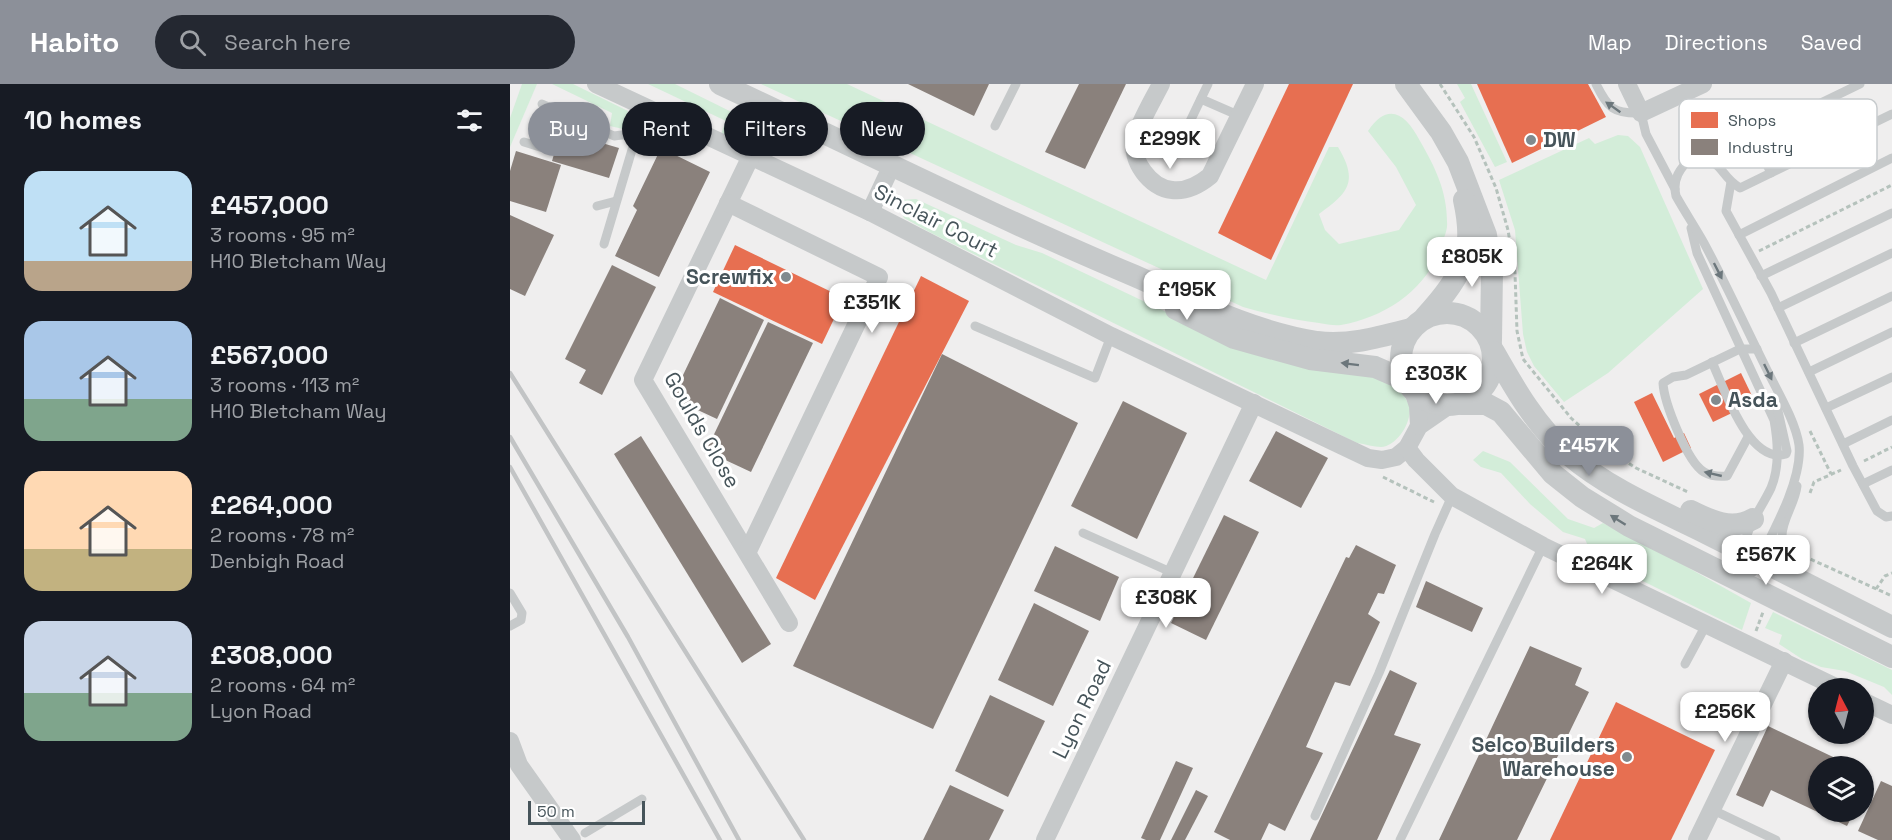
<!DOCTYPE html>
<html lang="en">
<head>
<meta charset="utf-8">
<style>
  :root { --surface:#171b24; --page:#242831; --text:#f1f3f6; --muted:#9ea1a6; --accent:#8c9099 }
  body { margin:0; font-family:"Space Grotesk",sans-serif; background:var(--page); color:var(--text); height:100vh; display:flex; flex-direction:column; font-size:22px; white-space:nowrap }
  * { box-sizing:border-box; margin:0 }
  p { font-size:20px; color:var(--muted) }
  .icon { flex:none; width:33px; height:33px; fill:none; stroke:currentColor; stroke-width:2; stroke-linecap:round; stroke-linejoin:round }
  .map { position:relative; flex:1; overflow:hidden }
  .details { display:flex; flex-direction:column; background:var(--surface); width:510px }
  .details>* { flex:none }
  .guide { position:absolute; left:18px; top:18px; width:570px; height:54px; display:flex; gap:12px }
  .needle { width:39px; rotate:353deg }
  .fabs { position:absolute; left:1298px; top:594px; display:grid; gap:12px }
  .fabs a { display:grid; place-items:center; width:66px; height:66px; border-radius:50%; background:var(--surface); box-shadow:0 2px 4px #0004; font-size:30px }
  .scale { position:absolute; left:18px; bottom:15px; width:117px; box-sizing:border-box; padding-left:6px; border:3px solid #46545a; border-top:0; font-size:16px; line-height:21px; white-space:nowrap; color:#46545a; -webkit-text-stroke:4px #fff; paint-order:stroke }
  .price { position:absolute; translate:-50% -51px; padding:0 14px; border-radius:12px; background:#fff; color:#222; font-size:20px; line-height:39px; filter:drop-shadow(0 2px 3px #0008) }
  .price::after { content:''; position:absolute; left:50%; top:36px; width:18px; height:14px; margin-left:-9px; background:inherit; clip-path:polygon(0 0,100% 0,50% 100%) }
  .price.current { background:var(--accent); color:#fff }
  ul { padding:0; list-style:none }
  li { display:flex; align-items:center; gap:18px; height:150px; padding:0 24px }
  li span { display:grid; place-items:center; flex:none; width:168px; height:120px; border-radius:18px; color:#555 }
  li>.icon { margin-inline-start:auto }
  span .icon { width:72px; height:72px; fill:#fffc; stroke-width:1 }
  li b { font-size:26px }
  h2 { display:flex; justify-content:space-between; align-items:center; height:72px; padding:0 24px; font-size:26px }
  .chip { padding:0 21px; border-radius:27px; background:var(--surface); box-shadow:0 2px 4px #0004; font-size:21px; line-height:54px }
  .chip.current { background:var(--accent); color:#fff }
  header { display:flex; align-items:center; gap:36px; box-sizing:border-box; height:84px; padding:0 30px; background:var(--accent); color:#fff }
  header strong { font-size:28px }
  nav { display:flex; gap:33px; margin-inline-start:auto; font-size:21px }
  .search { width:420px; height:54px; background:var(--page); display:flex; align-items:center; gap:15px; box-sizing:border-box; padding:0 21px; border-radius:33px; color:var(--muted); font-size:22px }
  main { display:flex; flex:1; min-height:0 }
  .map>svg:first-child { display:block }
  .green { fill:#d3edd9 }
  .shops { fill:#e76f51 }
  .industry { fill:#8a817c }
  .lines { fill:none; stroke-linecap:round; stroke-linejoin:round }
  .path { stroke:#b5c2bc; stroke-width:3; stroke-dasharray:4.5 3; stroke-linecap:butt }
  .service { stroke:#c6c9ca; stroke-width:9 }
  .minor { stroke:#c6c9ca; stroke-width:18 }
  .tertiary { stroke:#c6c9ca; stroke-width:22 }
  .rail { stroke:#c2c4c5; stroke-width:4.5 }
  .oneway { fill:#6c777c }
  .poi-dot { fill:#818a8e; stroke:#fff; stroke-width:2 }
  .labels { text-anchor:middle; stroke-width:6; stroke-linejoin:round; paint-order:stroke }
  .poi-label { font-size:21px; font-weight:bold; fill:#46545a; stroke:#fff; text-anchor:start }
  .street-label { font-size:21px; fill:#46545a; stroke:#fff }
  .key { fill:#fff; stroke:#c8ccce; stroke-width:1.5 }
  .key-label { font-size:16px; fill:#46545a }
</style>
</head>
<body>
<header>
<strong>Habito</strong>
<div class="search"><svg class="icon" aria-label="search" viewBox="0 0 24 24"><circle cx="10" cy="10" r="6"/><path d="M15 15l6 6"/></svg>Search here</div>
<nav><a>Map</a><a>Directions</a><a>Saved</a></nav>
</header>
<main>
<section class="details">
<h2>10 homes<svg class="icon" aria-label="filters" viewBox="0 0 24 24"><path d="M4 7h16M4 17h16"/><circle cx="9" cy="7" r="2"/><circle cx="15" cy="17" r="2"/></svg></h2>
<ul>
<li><span style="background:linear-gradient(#bfe0f5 75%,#b9a48a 0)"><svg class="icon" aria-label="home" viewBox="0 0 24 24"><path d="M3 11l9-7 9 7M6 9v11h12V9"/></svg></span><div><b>£457,000</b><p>3 rooms · 95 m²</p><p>H10 Bletcham Way</p></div></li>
<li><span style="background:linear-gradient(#a9c7e8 65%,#7fa58c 0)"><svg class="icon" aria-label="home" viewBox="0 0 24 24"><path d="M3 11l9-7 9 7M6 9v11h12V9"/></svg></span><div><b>£567,000</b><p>3 rooms · 113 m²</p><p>H10 Bletcham Way</p></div></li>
<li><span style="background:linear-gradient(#ffd9b3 65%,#c2b280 0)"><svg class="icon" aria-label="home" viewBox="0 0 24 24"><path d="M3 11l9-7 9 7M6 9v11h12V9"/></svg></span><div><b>£264,000</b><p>2 rooms · 78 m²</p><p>Denbigh Road</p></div></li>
<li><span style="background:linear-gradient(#c9d6e8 60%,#7fa58c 0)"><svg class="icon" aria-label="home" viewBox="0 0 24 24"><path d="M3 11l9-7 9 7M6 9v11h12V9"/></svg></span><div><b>£308,000</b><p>2 rooms · 64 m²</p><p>Lyon Road</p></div></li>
</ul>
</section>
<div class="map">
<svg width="1382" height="756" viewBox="0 0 1382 756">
  <rect width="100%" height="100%" fill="#efeeee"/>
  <g class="green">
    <path d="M12 0H27L0 63V34Z"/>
    <path d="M42 0H63L118 27 113 45 100 42 102 29Z"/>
    <path d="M138 0H165L252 43 242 65 211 50 216 37Z"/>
    <path d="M251 0H337L756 196 819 63H828C849 98 838 109 809 130L815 146 829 160 889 146 906 121 886 83 858 47C878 17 896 30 910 57 925 83 937 107 937 138 938 145 934 153 932 160 918 205 876 233 831 241 824 242 816 240 809 239 783 236 758 230 733 223Z"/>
    <path d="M947 0H961L997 78 985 83 950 18 955 14Z"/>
    <path d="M1108 51 1118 52 1130 63 1193 205 1098 289 1054 318 1024 282 1017 268 1013 250 1005 146 989 96 1079 54 1085 60Z"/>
    <path d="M406 115 506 161 532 169 709 253 865 293C879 299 891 304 898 319 905 334 888 362 871 363 864 363 855 360 847 359L423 150 394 134 389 124 391 116Z"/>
    <path d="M973 367 1000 378 1058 435 1084 444 1093 439 1161 474 1241 519 1232 546 1082 472 1075 455 1053 448 1020 420 991 389 971 383 963 376Z"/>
    <path d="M1263 528 1382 586V611L1374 603 1335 587 1311 583 1292 575 1269 560 1272 551 1255 544Z"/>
  </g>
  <g class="shops">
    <path d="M779 0H843L761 176 708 149Z"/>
    <path d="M967 0H1078L1096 33 1002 79Z"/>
    <path d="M225 161 334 214 312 260 203 208Z"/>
    <path d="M411 192 459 217 305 516 266 494Z"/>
    <path d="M1231 289 1245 318 1203 338 1189 310Z"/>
    <path d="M1142 309 1164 354 1174 349 1181 364 1153 378 1124 318Z"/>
    <path d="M1106 618 1205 666 1161 756H1040Z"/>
  </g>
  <g class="industry">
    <path d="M398 0H479L464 32Z"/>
    <path d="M569 0H616L575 85 535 68Z"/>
    <path d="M51 47 109 64 99 94 42 77Z"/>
    <path d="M151 64 200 88 149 193 105 172 127 126 123 122Z"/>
    <path d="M6 67 51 81 36 128 0 117V87Z"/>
    <path d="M0 131 44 151 15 212 0 205Z"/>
    <path d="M102 181 146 203 92 311 69 299 76 286 55 275Z"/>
    <path d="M210 214 254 236 207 335 162 314Z"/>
    <path d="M258 238 303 259 241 388 196 367Z"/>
    <path d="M432 270 568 339 423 645 283 582Z"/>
    <path d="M613 317 677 349 627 455 561 422Z"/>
    <path d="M766 347 818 374 791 424 739 397Z"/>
    <path d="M131 352 261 560 232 579 104 370Z"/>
    <path d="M714 431 749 448 696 556 661 539Z"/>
    <path d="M846 461 886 481 874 510 868 509 858 530 870 538 840 602 825 598 796 663 813 669 775 747 759 739 751 756H720L704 748 836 473 839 474Z"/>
    <path d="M545 462 609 493 590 537 524 507Z"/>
    <path d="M916 497 973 524 962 548 906 523Z"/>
    <path d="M524 519 579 547 543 622 488 596Z"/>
    <path d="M1020 562 1072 584 1065 601 1079 608 1007 756H929Z"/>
    <path d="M880 586 907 599 884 651 911 660 867 756H800Z"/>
    <path d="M480 611 535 637 498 713 445 687Z"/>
    <path d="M1258 642 1342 682H1308V728H1344L1337 742 1261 706 1253 723 1226 711Z"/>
    <path d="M666 677 683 684 650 756H636L631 754Z"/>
    <path d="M1371 697 1382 702V756H1368L1348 747Z"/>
    <path d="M440 701 494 726 479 756H413Z"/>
    <path d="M686 706 698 712 675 756H661Z"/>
  </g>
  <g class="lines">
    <g class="path">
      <path d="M930 0 964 53 986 104 998 146 1005 189 1007 247 1013 275 1061 334 1093 363 1126 384 1178 408"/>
      <path d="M1249 167 1382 101"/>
      <path d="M1300 347 1321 390"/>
      <path d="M1354 377 1382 363"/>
      <path d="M873 393 924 418"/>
      <path d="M1300 409 1304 398 1331 386"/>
      <path d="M1287 469 1382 512"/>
      <path d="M1366 505 1375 492 1382 489"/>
      <path d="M1246 547 1253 528"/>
    </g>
    <g class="service">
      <path d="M1086 0C1098 24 1103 30 1131 29L1136 50 1165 105"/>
      <path d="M691 15 730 32"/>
      <path d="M32 20 104 52 127 49"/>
      <path d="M485 42 506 0"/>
      <path d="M673 52 698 0"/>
      <path d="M14 58 30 63 40 61 44 55 52 29"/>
      <path d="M1261 89 1243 52 1350 0"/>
      <path d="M1221 98 1216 127 1261 209 1343 382 1367 427 1376 433 1382 432"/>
      <path d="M87 122 106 117"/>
      <path d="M1181 144 1187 169 1264 336C1268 358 1270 383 1261 404 1250 427 1236 442 1233 468"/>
      <path d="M1229 151 1382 74"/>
      <path d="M94 160 127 49 138 24"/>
      <path d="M1251 192 1382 129"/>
      <path d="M1268 224 1382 169"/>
      <path d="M465 242 585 294 601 252"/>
      <path d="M1284 259 1382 212"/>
      <path d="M1202 278C1214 304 1239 381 1276 370L1277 367 1268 327 1269 313"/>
      <path d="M1299 288 1382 248"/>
      <path d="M1316 324 1382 293"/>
      <path d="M1238 353 1217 392C1208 393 1201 392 1194 388 1177 378 1154 318 1153 299L1163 293 1176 291 1230 265H1247"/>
      <path d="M1333 360 1382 336"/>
      <path d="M1353 400 1382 386"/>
      <path d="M573 449 663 489"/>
      <path d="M1281 489C1278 478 1272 465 1272 452 1272 435 1285 420 1287 402"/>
      <path d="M1227 492 1243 488C1259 455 1293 398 1289 361 1286 339 1269 310 1259 290 1237 246 1217 202 1194 159 1185 143 1175 128 1166 112 1162 95 1170 84 1182 73 1216 76 1207 90 1230 104L1382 30"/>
      <path d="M0 509 12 529 11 536 0 542"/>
      <path d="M1175 580 1196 541"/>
      <path d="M1203 726 1266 756"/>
      <path d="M805 732 869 589 925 450 942 412"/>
      <path d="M75 749 132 715"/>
      <path d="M890 756 1033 462"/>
    </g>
    <g class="minor">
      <path d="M86 0 360 128 601 252 858 374 872 376 886 373 897 364 909 342 938 322"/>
      <path d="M651 0C644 14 628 41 625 55 620 76 640 104 662 106 677 108 689 101 700 92L745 0"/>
      <path d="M1117 0 1131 29 1193 0"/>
      <path d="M241 72 133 296 279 539"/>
      <path d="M218 119 369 193 238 467"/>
      <path d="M360 128 382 81"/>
      <path d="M903 307 908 322 909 342"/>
      <path d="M897 364 906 376 942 412 1033 462 1328 604"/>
      <path d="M1353 617 1382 631"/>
      <path d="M0 657 9 681 62 756"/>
      <path d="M535 756 744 319"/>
      <path d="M1187 756 1274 577"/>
    </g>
    <g class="tertiary">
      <path d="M210 0C348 64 484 133 625 192 684 218 743 248 807 258 839 262 870 253 901 245"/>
      <path d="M896 0 931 48 948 78 976 151 982 186 981 256"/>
      <path d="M666 225 724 254 800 275 865 283 895 296"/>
      <circle cx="937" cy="275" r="46"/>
      <path d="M915 233C929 218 947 196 954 176 961 158 958 134 954 116"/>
      <path d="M984 268C1005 305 1026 342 1059 371 1098 404 1145 424 1190 446 1254 479 1318 511 1382 543"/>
      <path d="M951 320H976L991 328 1043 390 1072 413 1119 442 1382 573"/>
      <path d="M1181 427C1201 437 1222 447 1243 435"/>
    </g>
    <g class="rail">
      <path d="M0 289 294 756"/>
      <path d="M0 353 118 553 229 756"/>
      <path d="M0 383 210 756"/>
    </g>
  </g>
  <defs><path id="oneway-solid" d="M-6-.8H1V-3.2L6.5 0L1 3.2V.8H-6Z" transform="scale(1.5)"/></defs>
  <g class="oneway">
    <use href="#oneway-solid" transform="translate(1103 23) rotate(-145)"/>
    <use href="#oneway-solid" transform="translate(1208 187) rotate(63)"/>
    <use href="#oneway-solid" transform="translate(840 280) rotate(-173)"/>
    <use href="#oneway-solid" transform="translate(1258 288) rotate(64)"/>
    <use href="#oneway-solid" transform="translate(1203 390) rotate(-167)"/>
    <use href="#oneway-solid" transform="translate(1108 436) rotate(-148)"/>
  </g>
  <g class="poi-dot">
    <circle cx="1021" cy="56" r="6"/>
    <circle cx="276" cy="193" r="6"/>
    <circle cx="1206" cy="316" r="6"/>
    <circle cx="1117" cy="673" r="6"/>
  </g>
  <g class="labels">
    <g class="poi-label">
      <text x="1033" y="63">DW</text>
      <text x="264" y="200" text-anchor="end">Screwfix</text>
      <text x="1218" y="323">Asda</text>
      <text x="1105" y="668" text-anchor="end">Selco Builders<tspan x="1105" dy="24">Warehouse</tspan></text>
    </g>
    <g class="street-label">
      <text transform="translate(426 137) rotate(27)" y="7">Sinclair Court</text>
      <text transform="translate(192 346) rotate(60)" y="7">Goulds Close</text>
      <text transform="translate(572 625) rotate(-64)" y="7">Lyon Road</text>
    </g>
  </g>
  <rect x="1169" y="15" width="198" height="69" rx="9" class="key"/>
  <rect x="1181" y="28" width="27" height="16" fill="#e76f51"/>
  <rect x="1181" y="55" width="27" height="16" fill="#8a817c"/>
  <g class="key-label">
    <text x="1218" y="42">Shops</text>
    <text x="1218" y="69">Industry</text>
  </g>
</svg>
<div class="fabs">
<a><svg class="needle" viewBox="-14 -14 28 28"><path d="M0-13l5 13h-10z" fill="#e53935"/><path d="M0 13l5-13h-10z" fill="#9ea1a6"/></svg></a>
<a><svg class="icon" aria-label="layers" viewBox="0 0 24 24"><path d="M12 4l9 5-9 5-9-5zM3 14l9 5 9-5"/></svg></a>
</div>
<div class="scale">50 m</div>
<b class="price" style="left:660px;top:86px">£299K</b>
<b class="price" style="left:962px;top:204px">£805K</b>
<b class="price" style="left:677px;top:237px">£195K</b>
<b class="price" style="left:362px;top:250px">£351K</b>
<b class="price" style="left:926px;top:321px">£303K</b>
<b class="price current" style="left:1079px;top:393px">£457K</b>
<b class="price" style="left:1256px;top:502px">£567K</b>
<b class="price" style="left:1092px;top:511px">£264K</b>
<b class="price" style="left:656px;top:545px">£308K</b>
<b class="price" style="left:1215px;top:659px">£256K</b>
<div class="guide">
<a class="chip current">Buy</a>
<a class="chip">Rent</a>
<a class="chip">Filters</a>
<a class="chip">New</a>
</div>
</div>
</main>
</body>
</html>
